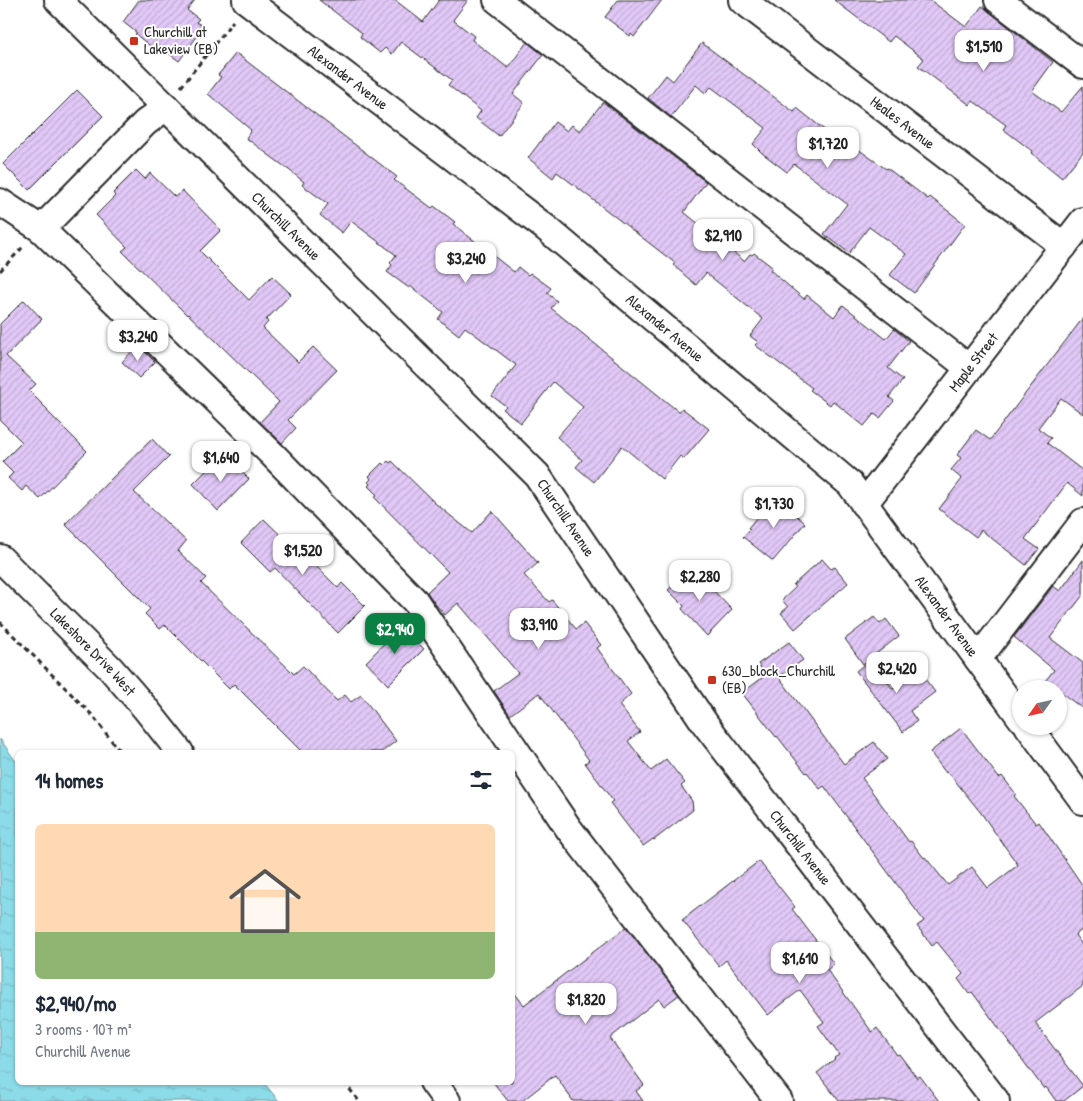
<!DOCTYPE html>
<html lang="en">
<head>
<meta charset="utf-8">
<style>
  :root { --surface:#fff; --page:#f6f6f7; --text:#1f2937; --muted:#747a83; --line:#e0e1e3; --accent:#0b8043 }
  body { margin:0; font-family:"Patrick Hand",sans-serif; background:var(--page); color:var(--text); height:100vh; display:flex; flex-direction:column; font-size:19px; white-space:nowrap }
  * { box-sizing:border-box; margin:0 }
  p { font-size:16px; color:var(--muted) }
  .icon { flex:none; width:28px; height:28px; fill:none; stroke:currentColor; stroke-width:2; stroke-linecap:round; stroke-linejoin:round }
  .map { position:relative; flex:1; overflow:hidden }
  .side { position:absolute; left:15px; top:750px; width:500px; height:335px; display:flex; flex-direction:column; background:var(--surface); border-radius:8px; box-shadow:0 1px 4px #0004 }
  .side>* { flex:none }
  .needle { width:32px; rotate:236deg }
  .fabs { position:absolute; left:1012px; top:680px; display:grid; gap:10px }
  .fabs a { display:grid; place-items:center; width:55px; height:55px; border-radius:50%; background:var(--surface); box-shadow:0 1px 4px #0004; font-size:25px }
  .price { position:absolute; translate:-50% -42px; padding:0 11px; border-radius:10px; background:#fff; color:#222; font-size:16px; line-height:32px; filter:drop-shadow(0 1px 2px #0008) }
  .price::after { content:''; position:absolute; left:50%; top:30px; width:15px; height:11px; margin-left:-8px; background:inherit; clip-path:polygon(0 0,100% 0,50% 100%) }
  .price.current { background:var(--accent); color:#fff }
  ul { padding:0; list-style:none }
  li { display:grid; align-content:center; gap:10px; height:265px; padding:0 20px }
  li+li { border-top:1px solid var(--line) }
  li span { display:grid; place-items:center; height:155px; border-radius:8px; color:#555 }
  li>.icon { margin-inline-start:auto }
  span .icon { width:90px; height:90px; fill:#fffc; stroke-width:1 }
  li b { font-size:21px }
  h2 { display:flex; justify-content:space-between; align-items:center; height:60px; padding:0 20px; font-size:21px }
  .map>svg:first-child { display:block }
  .water { fill:url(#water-ripples); stroke:#65959c }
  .building { fill:url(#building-hatch); stroke:#2b2b2b }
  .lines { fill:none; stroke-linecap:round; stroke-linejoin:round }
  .minor-casing { stroke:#2b2b2b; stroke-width:30 }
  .path { stroke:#2b2b2b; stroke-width:3; stroke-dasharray:5 4; stroke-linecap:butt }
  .minor { stroke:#fff; stroke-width:26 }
  .poi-dot { fill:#c8321e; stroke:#fff; stroke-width:2 }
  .labels { text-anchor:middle; stroke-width:4; stroke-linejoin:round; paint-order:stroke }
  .poi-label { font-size:15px; fill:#2b2b2b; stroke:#fff; text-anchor:start }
  .street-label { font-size:15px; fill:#2b2b2b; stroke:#fff }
</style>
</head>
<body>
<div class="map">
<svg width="1083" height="1101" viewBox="0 0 1083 1101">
  <defs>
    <pattern id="water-ripples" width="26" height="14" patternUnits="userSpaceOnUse" patternTransform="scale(1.25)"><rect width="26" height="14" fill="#8cdbe8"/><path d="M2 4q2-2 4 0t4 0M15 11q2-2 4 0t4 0" fill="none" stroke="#79bcc7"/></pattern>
    <pattern id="building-hatch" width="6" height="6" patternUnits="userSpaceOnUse" patternTransform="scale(1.25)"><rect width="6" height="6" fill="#e1c8f7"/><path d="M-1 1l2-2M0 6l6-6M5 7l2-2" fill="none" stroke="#c1acd4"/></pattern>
  </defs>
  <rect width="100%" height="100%" fill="#fff"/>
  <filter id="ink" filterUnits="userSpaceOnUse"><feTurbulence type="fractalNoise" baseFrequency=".02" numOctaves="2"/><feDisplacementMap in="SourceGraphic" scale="10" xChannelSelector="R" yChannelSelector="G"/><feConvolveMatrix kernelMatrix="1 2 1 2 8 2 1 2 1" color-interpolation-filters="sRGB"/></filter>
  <g filter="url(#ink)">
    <path class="water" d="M0 739 17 763 18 1082 264 1083 279 1101H0Z"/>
    <g class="building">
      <path d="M139 0H195L187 10 199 19 196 22 204 27 179 61 156 44 153 48 135 34 137 33 123 22Z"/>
      <path d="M319 0H395L423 22 439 0H468L453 20 474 36 472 40 508 68 527 42 543 55 513 94 524 103 499 136 476 118 481 111 448 85 452 80 401 42 392 54 385 48 380 53 360 37 362 33Z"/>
      <path d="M618 0H662L634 37 631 34 630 36 605 17Z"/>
      <path d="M834 0H930L966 27 982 6 1053 62 1032 91 1061 112 1083 86V152L1062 178 1031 153 1032 151 1003 129 1006 125 973 101 970 105 918 66 924 59 894 36 889 42Z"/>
      <path d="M702 43 794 112 797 108 852 152 855 147 886 169 887 168 928 199 930 197 965 224 914 293 890 275 906 254 869 227 849 253 824 234 847 204 794 164 787 172 762 153 753 144 766 128 711 87 705 93 696 85 671 117 648 98 666 75 673 81Z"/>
      <path d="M236 53 397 177 394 180 432 208 434 206 455 222 453 224 514 272 518 267 528 275 530 273 551 288 547 293 557 301 551 308 679 412 682 408 709 429 684 459 680 456 662 479 622 446 594 482 576 467 582 460 557 437 583 407 553 382 521 423 503 409 506 406 492 396 516 365 465 327 459 335 438 319 443 312 410 286 409 288 387 272 392 265 390 263 396 255 351 221 342 233 320 215 328 204 302 185 304 182 289 170 246 138 251 130 208 94 221 77 218 75Z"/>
      <path d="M77 90 103 116 29 190 3 164Z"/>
      <path d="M603 102 706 182 684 212 744 261 750 254 752 255 754 253 772 267 770 270 804 299 807 295 834 317 843 305 886 339 894 329 909 341 888 368 903 380 889 397 894 401 880 418 874 414 864 426 833 401 830 405 810 390 812 388 755 345 758 342 750 336 763 319 706 273 696 285 673 265 675 263 557 172 553 178 528 158 555 122 567 131 572 125 580 131Z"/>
      <path d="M136 170 145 179 150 173 175 197 182 190 221 230 200 251 249 300 272 276 291 294 266 320 268 322 263 328 298 362 313 347 337 370 288 420 296 428 282 443 260 422 279 402 188 314 187 315 122 251 127 247 96 215 115 196 113 193Z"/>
      <path d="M24 300 42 319 6 356 36 384 29 391 48 410 47 411 87 451 40 499 26 486 22 491 8 478 13 473 2 462 22 442 0 420V324Z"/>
      <path d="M1083 318V414L1061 398 1038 428 1051 438 1047 443 1083 471V496L1067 483 1025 539 1039 549 1026 565 981 530 976 537 939 509 962 479 951 470 961 458 957 455 976 430 990 440Z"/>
      <path d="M138 345 155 362 139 378 122 362Z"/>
      <path d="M152 439 169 457 134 492 186 541 178 551 206 578 201 583 294 674 303 666 337 701 345 695 351 702 361 695 396 741 382 752H302L234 684 229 689 165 625 160 629 145 614 150 609 65 524Z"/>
      <path d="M219 458 230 468 234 464 249 479 218 511 193 484Z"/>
      <path d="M388 461 390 463 392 461 436 504 472 533 492 511 538 563 524 575 549 602 552 600 576 629 584 623 601 645 597 648 631 694 619 705 640 732 628 741 651 771 666 759 685 783 681 786 692 801 693 810 654 840 653 839 643 846 610 803 613 801 585 763 589 760 539 693 510 715 494 691 518 673 458 603 445 615 436 605 427 592 448 572 375 498 377 495 368 486 370 484 368 482 371 479 369 476 382 463 384 465Z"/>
      <path d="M774 496 805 523 773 561 743 537 750 529 748 528Z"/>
      <path d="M264 519 305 559 307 557 338 588 342 583 365 606 338 633 275 568 270 572 241 543Z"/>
      <path d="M822 559 831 569 835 567 848 583 795 629 781 613 788 607 782 600 795 588 793 585Z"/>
      <path d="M1083 560V595L1050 638 1083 663V709L1059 691V689H1056L1045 681 1054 670 1014 637 1053 586 1060 591Z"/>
      <path d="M692 568 732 610 707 636 682 609 684 606 668 590Z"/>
      <path d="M874 617 880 624 886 619 899 636 863 664 845 639Z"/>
      <path d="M401 626 424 649 388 685 366 662Z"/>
      <path d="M789 642 803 660 779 677 844 764 874 742 887 759 862 778 909 842 911 841 924 858 925 857 948 885 972 867 988 888 1018 865 981 813 948 772 946 773 930 752 961 728 999 778 1002 776 1016 794 1014 796 1036 824 1039 822 1083 886V929L1075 935 1083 946V986L1035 1023 1083 1086 1064 1101H1056L1046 1087 1044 1089 972 992 969 994 958 979 963 974 937 942 932 946 917 926 924 921 824 786 820 789 807 772 806 773 777 736 776 737 742 693 766 675 758 664Z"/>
      <path d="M871 659 893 689 918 670 935 692 910 711 917 721 903 732 856 671Z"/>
      <path d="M759 861 795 907 792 909 834 964 827 970 872 1032 877 1028 897 1055 899 1054 917 1078 920 1076 939 1101H839L817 1073 835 1059 834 1058 839 1055 818 1026 824 1022 800 990 768 1015 726 960 719 966 682 920Z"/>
      <path d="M626 927 679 995 664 1006 659 999 610 1038 644 1085 636 1091 643 1101H573L555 1075 522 1101H508L493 1082H512V990L524 1005Z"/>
    </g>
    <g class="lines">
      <defs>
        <g id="minor">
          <path id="s1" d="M58 0 537 475 706 725 996 1101"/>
          <path id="s2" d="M246 0 546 228 850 484 1021 718"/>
          <path d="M497 0 969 368"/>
          <path id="s3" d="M742 0 1064 246"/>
          <path d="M998 0 1083 65"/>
          <path d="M166 107 145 123 41 229 273 455 415 601 569 829 779 1101"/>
          <path d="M0 202 41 229"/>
          <path id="s4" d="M864 504 1083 221"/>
          <path id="s5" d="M0 558 111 669 145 708 180 752"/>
          <path d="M978 659 1083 522"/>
          <path d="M1028 726 1083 801"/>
          <path d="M433 1082 447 1101"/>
        </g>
      </defs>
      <use href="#minor" class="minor-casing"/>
      <g class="path">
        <path d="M181 87 233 21"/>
        <path d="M0 271 23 247"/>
        <path d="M0 622 93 716 120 752"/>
        <path d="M344 1082 359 1101"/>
      </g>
      <use href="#minor" class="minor"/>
    </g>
  </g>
  <g class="poi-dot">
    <rect x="129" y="36" width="10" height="10" rx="2.5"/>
    <rect x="707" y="675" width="10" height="10" rx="2.5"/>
  </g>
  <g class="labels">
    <g class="poi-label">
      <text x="144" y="37">Churchill at<tspan x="144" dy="17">Lakeview (EB)</tspan></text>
      <text x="722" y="676">630_block_Churchill<tspan x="722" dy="17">(EB)</tspan></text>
    </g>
    <g class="street-label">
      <text dy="5" stroke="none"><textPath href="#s2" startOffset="128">Alexander Avenue</textPath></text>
      <text dy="5" stroke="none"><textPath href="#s3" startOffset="202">Heales Avenue</textPath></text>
      <text dy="5" stroke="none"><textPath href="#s1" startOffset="321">Churchill Avenue</textPath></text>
      <text dy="5" stroke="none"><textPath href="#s2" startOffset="532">Alexander Avenue</textPath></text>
      <text dy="5" stroke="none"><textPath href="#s4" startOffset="179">Maple Street</textPath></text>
      <text dy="5" stroke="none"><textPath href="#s1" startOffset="726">Churchill Avenue</textPath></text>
      <text dy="5" stroke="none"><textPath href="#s2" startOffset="938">Alexander Avenue</textPath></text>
      <text dy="5" stroke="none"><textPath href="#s5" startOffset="132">Lakeshore Drive West</textPath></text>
      <text dy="5" stroke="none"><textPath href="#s1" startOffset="1131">Churchill Avenue</textPath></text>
    </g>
  </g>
</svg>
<div class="fabs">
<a><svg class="needle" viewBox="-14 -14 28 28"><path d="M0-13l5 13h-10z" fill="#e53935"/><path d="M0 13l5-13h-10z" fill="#747a83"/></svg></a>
</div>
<b class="price" style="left:984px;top:72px">$1,510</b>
<b class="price" style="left:828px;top:169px">$1,720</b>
<b class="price" style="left:723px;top:261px">$2,910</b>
<b class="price" style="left:466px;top:284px">$3,240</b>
<b class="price" style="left:138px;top:362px">$3,240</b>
<b class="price" style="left:221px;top:483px">$1,640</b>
<b class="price" style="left:774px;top:529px">$1,730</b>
<b class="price" style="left:303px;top:576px">$1,520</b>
<b class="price" style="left:700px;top:602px">$2,280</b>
<b class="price" style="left:539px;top:650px">$3,910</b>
<b class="price current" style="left:395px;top:655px">$2,940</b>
<b class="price" style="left:897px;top:694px">$2,420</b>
<b class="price" style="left:800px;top:984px">$1,610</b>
<b class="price" style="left:586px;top:1025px">$1,820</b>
<section class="side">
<h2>14 homes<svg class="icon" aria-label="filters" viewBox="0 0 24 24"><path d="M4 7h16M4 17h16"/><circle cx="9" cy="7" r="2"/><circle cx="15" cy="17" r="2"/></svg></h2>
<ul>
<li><span style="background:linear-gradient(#ffd9b3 70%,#8fb573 0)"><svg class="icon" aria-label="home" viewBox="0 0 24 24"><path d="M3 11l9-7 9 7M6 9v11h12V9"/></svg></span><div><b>$2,940/mo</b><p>3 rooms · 107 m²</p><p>Churchill Avenue</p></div></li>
</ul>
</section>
</div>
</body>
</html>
